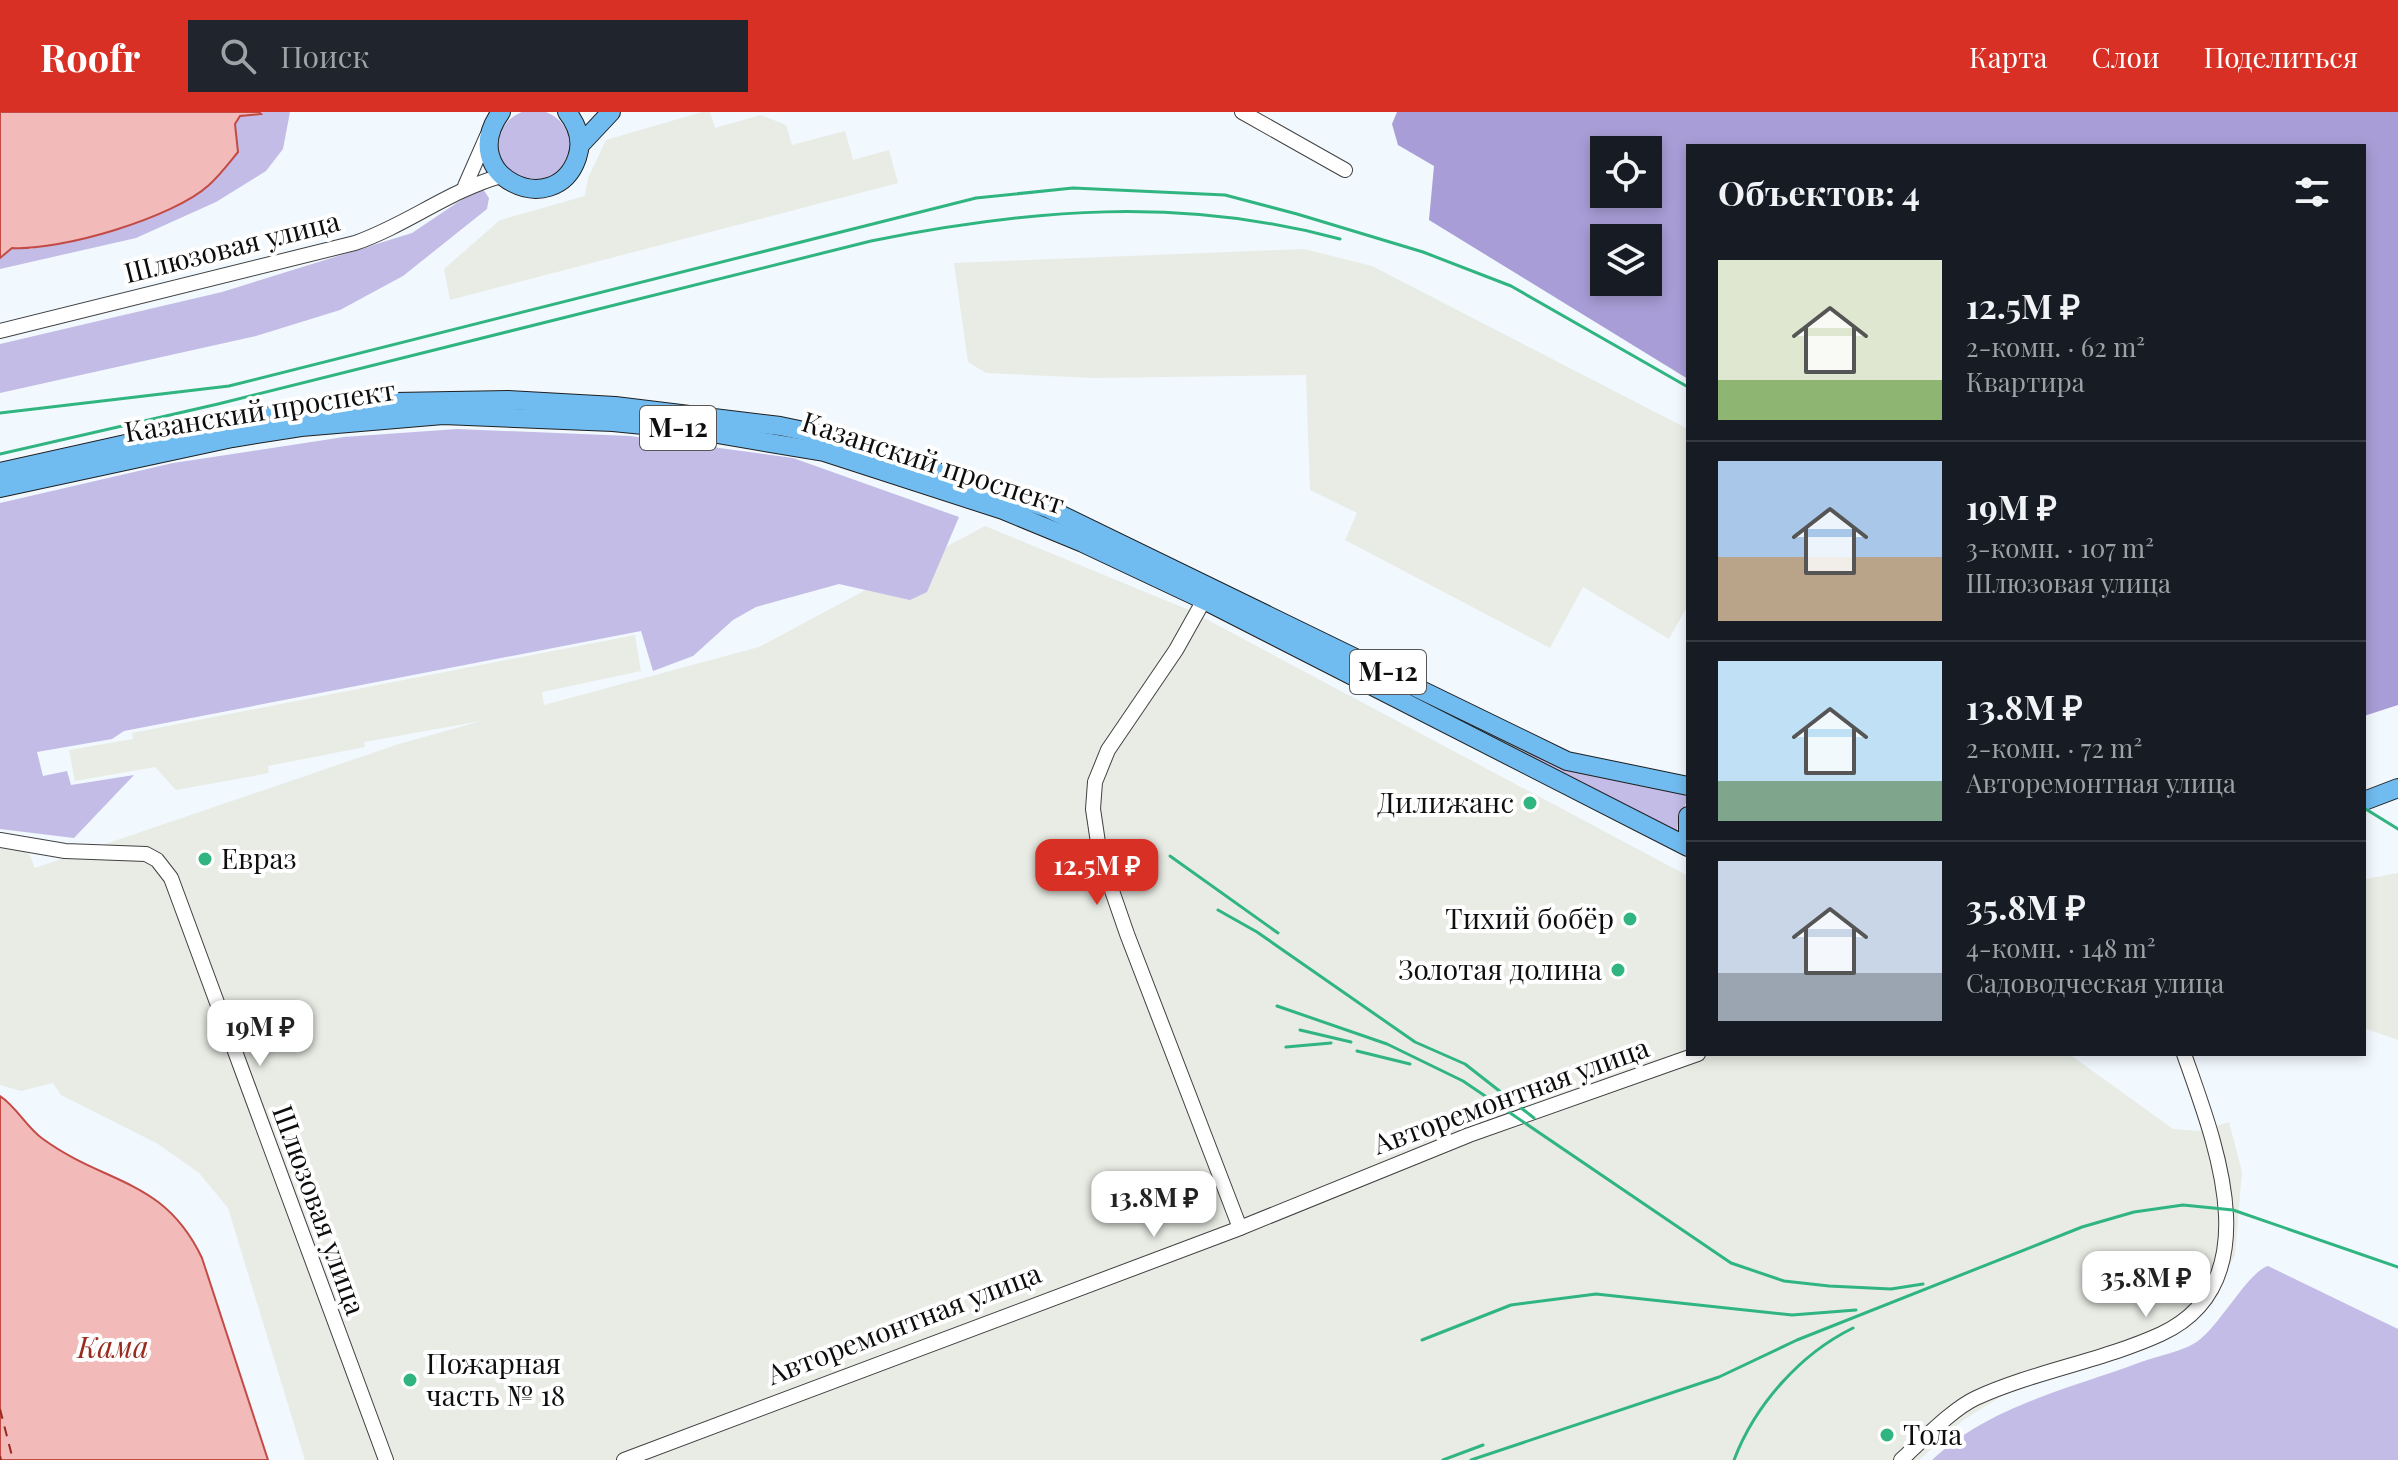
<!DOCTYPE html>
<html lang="ru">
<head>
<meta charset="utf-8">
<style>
  :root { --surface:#171b24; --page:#20242c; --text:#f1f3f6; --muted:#9ea1a6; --line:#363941; --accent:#d93025 }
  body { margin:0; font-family:"Playfair Display",serif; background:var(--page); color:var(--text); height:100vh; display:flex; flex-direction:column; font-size:30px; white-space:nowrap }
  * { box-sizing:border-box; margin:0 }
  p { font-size:26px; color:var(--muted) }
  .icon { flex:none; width:44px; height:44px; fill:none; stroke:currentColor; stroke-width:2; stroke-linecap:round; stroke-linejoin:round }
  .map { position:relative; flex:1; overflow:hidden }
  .side { position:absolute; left:1686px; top:32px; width:680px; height:912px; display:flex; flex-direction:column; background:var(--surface); border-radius:0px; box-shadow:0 4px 12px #0003 }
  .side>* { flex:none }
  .controls { position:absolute; left:1590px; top:24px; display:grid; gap:16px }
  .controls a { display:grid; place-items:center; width:72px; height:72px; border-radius:0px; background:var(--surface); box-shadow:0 4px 12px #0003; font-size:40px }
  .price { position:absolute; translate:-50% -68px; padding:0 18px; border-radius:16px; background:#fff; color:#222; font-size:26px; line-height:52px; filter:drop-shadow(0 2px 4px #0008) }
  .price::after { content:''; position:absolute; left:50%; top:48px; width:24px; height:18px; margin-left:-12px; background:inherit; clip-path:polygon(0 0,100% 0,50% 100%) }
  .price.active { background:var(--accent); color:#fff }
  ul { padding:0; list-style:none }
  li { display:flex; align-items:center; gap:24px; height:200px; padding:0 32px }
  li+li { border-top:2px solid var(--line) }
  li span { display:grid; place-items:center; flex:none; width:224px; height:160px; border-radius:0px; color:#555 }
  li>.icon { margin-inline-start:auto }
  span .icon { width:96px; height:96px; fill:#fffc; stroke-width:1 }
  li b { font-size:34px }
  h2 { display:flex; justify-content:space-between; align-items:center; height:96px; padding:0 32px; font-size:34px }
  header { display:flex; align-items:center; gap:48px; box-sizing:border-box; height:112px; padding:0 40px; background:var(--accent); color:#fff }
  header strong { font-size:38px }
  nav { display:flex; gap:44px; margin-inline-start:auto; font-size:28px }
  .search { width:560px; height:72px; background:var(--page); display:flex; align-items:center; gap:20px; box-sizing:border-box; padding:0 28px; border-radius:0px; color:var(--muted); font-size:30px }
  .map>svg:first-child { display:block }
  .industrial { fill:#e8ece4 }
  .green { fill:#c2bce6 }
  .forest { fill:#a89dd6; fill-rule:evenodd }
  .water { fill:#f2bab9; stroke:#c44b45; stroke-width:2 }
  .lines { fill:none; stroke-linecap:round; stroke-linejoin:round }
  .ferry { stroke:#982a20; stroke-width:2; stroke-dasharray:10 8; stroke-linecap:butt }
  .minor-casing { stroke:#414141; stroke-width:16 }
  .major-casing { stroke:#1f1f1f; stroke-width:20 }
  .minor { stroke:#fff; stroke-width:14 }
  .major { stroke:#70bbef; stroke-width:18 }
  .rail { stroke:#30b580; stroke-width:3 }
  .poi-dot { fill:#30b580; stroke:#fff; stroke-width:3 }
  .labels { text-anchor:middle; stroke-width:8; stroke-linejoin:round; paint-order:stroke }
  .shield { fill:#fff; stroke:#565656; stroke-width:2 }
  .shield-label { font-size:26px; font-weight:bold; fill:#0e0e0e }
  .street-label { font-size:28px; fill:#0e0e0e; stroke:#fff }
  .poi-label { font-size:28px; fill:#0e0e0e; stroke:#fff; text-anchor:end }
  .water-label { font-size:30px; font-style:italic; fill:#982a20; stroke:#fff }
</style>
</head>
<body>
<header>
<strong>Roofr</strong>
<div class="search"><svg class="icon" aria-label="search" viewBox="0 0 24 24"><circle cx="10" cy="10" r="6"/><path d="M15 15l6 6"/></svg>Поиск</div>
<nav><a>Карта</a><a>Слои</a><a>Поделиться</a></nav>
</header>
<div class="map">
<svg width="2398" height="1348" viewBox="0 0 2398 1348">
  <rect width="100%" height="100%" fill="#f1f8fe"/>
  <g class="industrial">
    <path d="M702 0H710L715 16 761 3 786 13 792 33 845 19 853 48 889 38 898 71 450 188 444 157 500 108 585 84 588 66 606 28Z"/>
    <path d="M1304 137 1372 154 1688 317V493L1669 527 1583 475 1550 536 1345 428 1357 401 1310 378 1306 263 1094 266 986 261 968 250 954 151Z"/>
    <path d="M985 414 1189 498 1688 764V942H2069L2173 1017 2200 1019 2229 1010 2242 1060 2235 1143 2206 1199 2156 1229 2000 1285 1962 1309 1919 1348H305L228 1096 199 1061 158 1032 61 983 53 971 21 979 0 973V731L26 735 35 756 399 632 481 609 364 630 365 635 268 654 269 661 176 678 155 655 75 669 69 638 133 627 132 621 635 523 641 559 542 580 544 593 759 535Z"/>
    <path d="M2398 761V928L2364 916V772L2366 767Z"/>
  </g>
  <g class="green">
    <circle cx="534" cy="34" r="36"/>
    <path d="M259 0H290L283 37 266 59 216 90 136 126 0 157V146L12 136 32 137 235 12 240 3Z"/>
    <path d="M483 77 489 86 487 97 403 164 340 198 256 224 0 281V232L222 180 412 121 473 80Z"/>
    <path d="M457 317 630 324 793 346 959 405 927 480 910 488 839 472 756 495 733 508 693 544 653 559 641 519 124 619 112 627 37 640 43 664 67 659 71 673 134 663 74 726 0 717V391L173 351 344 325Z"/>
    <path d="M1522 639 1578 658 1688 681C1688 696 1675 704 1678 721Z"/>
    <path d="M2268 1154 2398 1217V1348H1932C1989 1294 2069 1277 2141 1250 2158 1244 2184 1239 2198 1229 2220 1213 2249 1159 2268 1154Z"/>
  </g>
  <path class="forest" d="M1397 0H2398V593L2364 604V34H1688V267L1429 108 1434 54 1398 33 1392 12ZM1604 38H1648V82H1604ZM1604 126H1648V170H1604Z"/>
  <g class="water">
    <path d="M0 0H259L261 2 240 4 235 12 238 40C229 51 220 63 209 73 173 106 60 139 12 136L0 146Z"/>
    <path d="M0 984C16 994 27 1016 43 1027 106 1073 164 1066 202 1146L268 1348H0Z"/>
  </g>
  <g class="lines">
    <g class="ferry">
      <path d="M0 1297 13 1348"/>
      <path d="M0 1344 1 1348"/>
    </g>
    <defs>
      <g id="minor">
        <path d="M1242 0 1345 58"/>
        <path d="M465 74 487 24"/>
        <path d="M0 219 355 131C407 113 448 79 501 64"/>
        <path d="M1204 488 1176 538 1108 638 1095 670 1093 697 1100 744 1127 822 1240 1116"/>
        <path d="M0 728 65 739 146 742 157 748 171 766 386 1348"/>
        <path d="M624 1348 1235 1118 1469 1023 1698 942"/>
        <path d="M1901 1348C1921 1330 1952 1297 1976 1286 2035 1259 2102 1249 2161 1222 2273 1170 2213 1025 2184 942"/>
      </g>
      <g id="major">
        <path d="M501 0C454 64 555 110 577 46 583 29 578 14 567 0"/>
        <path d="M581 32 611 0"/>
        <path d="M0 360 229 309 395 290 508 288 615 294 780 314 828 324 1047 396 1567 649 1688 674"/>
        <path d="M0 376 232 326 301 315 443 303 613 310 694 318 824 340 1003 398 1083 431 1204 488 1688 735"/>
        <path d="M2364 689 2398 676"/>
        <path d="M1688 704V725"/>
      </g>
    </defs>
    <use href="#minor" class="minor-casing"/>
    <use href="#major" class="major-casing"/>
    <use href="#minor" class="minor"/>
    <use href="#major" class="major"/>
    <g class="rail">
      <path d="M0 301 229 274 976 86 1073 76 1225 83 1297 102 1423 140 1511 174 1688 275"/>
      <path d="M0 342 218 292 871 129C1031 97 1180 84 1340 127"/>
      <path d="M2364 696 2398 717"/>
      <path d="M1170 744 1278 821"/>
      <path d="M1218 798 1257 820 1415 930 1465 952 1534 1006"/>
      <path d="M1277 894 1387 932 1463 969 1731 1151 1784 1169 1829 1174 1891 1177 1923 1172"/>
      <path d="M1300 918 1351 930"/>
      <path d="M1286 935 1331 931"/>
      <path d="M1357 939 1410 952"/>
      <path d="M1422 1228 1511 1193 1596 1182 1792 1203 1856 1198"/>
      <path d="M1443 1348 1483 1333"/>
      <path d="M1471 1348 1719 1265 1797 1228 2082 1115 2134 1100 2183 1093 2233 1098 2398 1155"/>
      <path d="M1734 1348C1755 1293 1800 1242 1853 1216"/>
    </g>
  </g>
  <g class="poi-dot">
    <circle cx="1530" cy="691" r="8"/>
    <circle cx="205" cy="747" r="8"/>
    <circle cx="1630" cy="807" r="8"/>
    <circle cx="1618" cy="858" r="8"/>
    <circle cx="410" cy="1268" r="8"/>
    <circle cx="1887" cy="1323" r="8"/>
  </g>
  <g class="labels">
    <g class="shield">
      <rect x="640" y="294" width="76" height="44" rx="6"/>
      <rect x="1350" y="538" width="76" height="44" rx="6"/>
    </g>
    <g class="shield-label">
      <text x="678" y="325">М-12</text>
      <text x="1388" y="569">М-12</text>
    </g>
    <g class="street-label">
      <text transform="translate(232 135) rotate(-14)" y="10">Шлюзовая улица</text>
      <text transform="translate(260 299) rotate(-9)" y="10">Казанский проспект</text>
      <text transform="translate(933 351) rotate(18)" y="10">Казанский проспект</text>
      <text transform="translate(1511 984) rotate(-20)" y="10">Авторемонтная улица</text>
      <text transform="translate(319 1098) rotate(70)" y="10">Шлюзовая улица</text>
      <text transform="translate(904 1212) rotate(-21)" y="10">Авторемонтная улица</text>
    </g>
    <g class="poi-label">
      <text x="1514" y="701">Дилижанс</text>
      <text x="221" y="757" text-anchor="start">Евраз</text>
      <text x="1614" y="817">Тихий бобёр</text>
      <text x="1602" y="868">Золотая долина</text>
      <text x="426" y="1262" text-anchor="start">Пожарная<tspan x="426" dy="32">часть № 18</tspan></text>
      <text x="1903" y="1333" text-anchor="start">Тола</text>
    </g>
    <g class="water-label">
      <text x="113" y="1246">Кама</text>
    </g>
  </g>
</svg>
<div class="controls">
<a><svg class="icon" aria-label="locate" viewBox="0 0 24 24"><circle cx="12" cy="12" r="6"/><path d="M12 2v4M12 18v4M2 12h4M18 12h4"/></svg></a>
<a><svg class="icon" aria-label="layers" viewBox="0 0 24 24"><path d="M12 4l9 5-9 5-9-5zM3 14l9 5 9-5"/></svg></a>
</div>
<b class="price active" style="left:1097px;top:795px">12.5M ₽</b>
<b class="price" style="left:260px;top:956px">19M ₽</b>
<b class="price" style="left:1154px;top:1127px">13.8M ₽</b>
<b class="price" style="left:2146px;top:1207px">35.8M ₽</b>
<section class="side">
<h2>Объектов: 4<svg class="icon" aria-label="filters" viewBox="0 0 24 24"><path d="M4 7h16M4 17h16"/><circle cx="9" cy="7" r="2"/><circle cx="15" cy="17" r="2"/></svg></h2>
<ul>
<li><span style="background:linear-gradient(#dfe7d0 75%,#8fb573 0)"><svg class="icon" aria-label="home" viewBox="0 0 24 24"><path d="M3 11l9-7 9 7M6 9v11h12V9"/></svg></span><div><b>12.5M ₽</b><p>2-комн. · 62 m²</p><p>Квартира</p></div></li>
<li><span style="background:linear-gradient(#a9c7e8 60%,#b9a48a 0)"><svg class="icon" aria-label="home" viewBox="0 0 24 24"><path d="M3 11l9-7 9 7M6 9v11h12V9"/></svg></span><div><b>19M ₽</b><p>3-комн. · 107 m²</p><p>Шлюзовая улица</p></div></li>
<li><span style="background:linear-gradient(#bfe0f5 75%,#7fa58c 0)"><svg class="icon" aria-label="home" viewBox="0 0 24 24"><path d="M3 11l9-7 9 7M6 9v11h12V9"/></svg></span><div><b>13.8M ₽</b><p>2-комн. · 72 m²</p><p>Авторемонтная улица</p></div></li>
<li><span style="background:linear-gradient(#c9d6e8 70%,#9aa5b1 0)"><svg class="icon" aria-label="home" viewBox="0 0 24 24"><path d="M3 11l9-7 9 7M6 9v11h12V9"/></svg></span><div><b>35.8M ₽</b><p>4-комн. · 148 m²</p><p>Садоводческая улица</p></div></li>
</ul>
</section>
</div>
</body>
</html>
